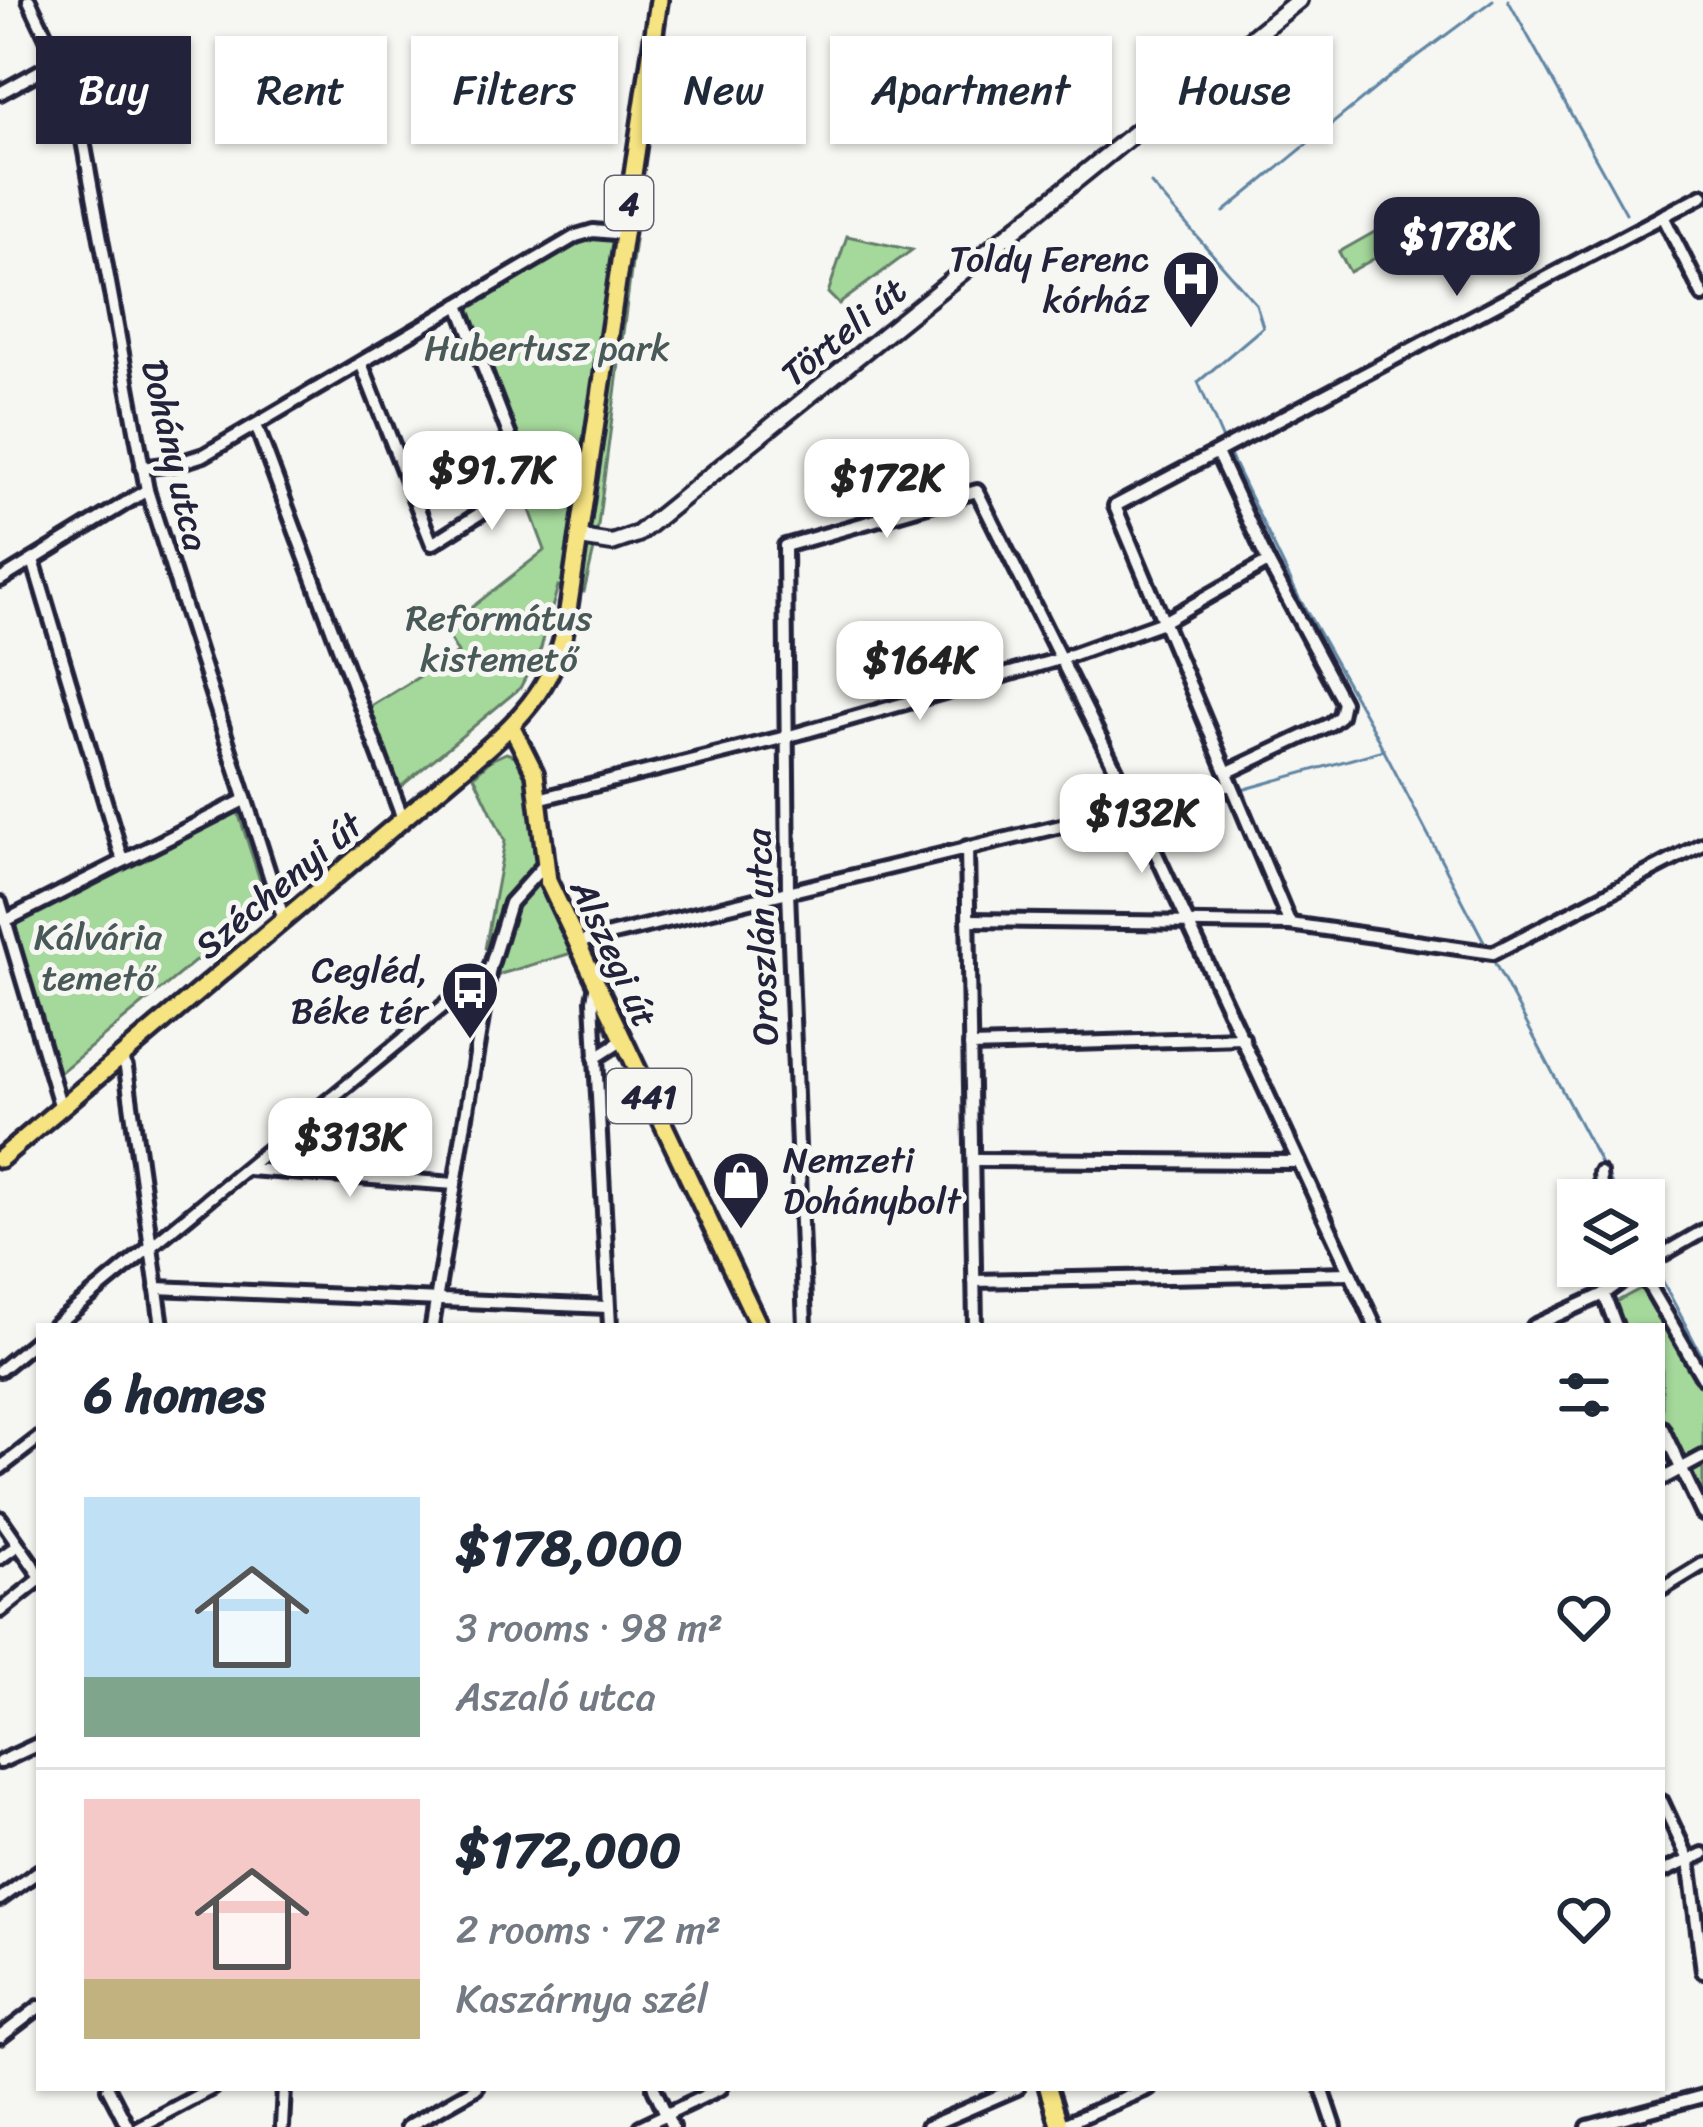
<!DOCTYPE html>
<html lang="en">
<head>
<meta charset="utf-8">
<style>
  :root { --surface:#fff; --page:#f2f2f3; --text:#1f2937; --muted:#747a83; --line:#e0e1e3; --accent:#22223b }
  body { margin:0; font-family:Sriracha,sans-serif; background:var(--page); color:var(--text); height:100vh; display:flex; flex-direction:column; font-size:45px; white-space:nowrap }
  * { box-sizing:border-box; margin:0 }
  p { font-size:39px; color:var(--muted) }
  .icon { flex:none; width:66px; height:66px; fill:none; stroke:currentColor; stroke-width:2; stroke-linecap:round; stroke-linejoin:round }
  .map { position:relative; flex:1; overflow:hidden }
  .sheet { position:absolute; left:36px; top:1323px; width:1629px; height:768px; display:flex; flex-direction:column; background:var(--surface); border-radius:0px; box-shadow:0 3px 9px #0004 }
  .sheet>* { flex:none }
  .hud { position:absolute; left:36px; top:36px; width:1632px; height:108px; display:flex; gap:24px }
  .fabs { position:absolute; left:1557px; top:1179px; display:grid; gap:24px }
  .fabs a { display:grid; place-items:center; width:108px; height:108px; border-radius:0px; background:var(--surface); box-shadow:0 3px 9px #0004; font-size:60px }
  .price { position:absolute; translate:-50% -102px; padding:0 27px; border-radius:24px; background:#fff; color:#222; font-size:39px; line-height:78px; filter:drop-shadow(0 3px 6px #0008) }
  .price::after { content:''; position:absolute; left:50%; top:72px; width:36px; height:27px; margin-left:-18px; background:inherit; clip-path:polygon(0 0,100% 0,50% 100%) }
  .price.selected { background:var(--accent); color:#fff }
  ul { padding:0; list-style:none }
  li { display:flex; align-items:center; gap:36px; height:300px; padding:0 48px }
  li+li { border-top:3px solid var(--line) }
  li span { display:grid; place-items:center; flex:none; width:336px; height:240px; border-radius:0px; color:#555 }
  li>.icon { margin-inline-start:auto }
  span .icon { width:144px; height:144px; fill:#fffc; stroke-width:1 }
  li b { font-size:51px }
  h2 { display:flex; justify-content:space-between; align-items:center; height:144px; padding:0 48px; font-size:51px }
  .chip { padding:0 42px; border-radius:0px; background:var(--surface); box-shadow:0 3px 9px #0004; font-size:42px; line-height:108px }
  .chip.selected { background:var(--accent); color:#fff }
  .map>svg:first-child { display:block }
  .green { fill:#a5d89b; stroke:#647d6b; stroke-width:3 }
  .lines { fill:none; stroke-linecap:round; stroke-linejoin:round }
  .stream { stroke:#5f85a3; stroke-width:3 }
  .street-casing { stroke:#22223b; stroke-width:20 }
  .secondary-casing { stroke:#22223b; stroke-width:22 }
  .primary-casing { stroke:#22223b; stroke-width:24 }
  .street { stroke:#f6f6f2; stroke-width:10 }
  .secondary { stroke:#f6f6f2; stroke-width:14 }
  .primary { stroke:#f6e381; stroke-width:15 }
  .labels { text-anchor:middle; stroke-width:10; stroke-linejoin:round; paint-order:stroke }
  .shield { fill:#f6f6f2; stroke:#626272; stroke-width:3 }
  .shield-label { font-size:33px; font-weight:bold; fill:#22223b }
  .poi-label { font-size:36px; fill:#22223b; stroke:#f6f6f2; text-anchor:end }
  .street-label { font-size:36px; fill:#22223b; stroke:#f6f6f2 }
  .park-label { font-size:36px; fill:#495958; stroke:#f6f6f2 }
</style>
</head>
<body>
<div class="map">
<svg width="1703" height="2127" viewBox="0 0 1703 2127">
  <rect width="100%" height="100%" fill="#f6f6f2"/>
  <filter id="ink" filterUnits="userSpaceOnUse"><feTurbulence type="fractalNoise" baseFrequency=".00833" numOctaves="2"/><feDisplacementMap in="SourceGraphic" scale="24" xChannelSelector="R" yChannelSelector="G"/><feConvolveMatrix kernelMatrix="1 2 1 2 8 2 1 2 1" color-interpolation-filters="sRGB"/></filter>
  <g filter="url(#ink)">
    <g class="green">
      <path d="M1394 221 1406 241 1350 272 1339 252Z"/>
      <path d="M847 236 912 250 839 304 828 293Z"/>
      <path d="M604 237 635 240 596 541 584 592 558 586 541 648 520 688 398 789 368 708 458 653 444 629 545 550 457 315 585 238Z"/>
      <path d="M506 753 519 757 531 774 539 854 533 871 507 895 485 949 505 841 474 776 491 760Z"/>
      <path d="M237 809 267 902 57 1075 15 924Z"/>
      <path d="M537 881 544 882 572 953 497 975 513 908Z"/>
      <path d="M1655 1281 1703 1365V1507L1662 1416V1326H1622L1612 1304Z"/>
    </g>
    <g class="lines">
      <g class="stream">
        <path d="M1508 0 1626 213"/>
        <path d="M1151 184 1256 304 1263 327 1198 382 1224 442"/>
        <path d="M1224 212 1387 79 1493 0"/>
        <path d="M1228 451 1298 596 1370 724 1487 947"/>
        <path d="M1242 790 1384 750"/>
        <path d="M1145 814 1226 794"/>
        <path d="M1491 956 1620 1200"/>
        <path d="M1653 1263 1703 1358"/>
      </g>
      <defs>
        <g id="street">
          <path d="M29 0 75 97 147 490 284 920"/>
          <path d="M0 93 60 60"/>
          <path d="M1663 216 1703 296"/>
          <path d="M361 363 432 544 528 483 459 305"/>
          <path d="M256 425 403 819"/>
          <path d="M1217 453 1268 562 1343 702 1340 716 1330 724 1228 772"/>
          <path d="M142 468 179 463 204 455 576 236 593 231 625 234"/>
          <path d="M33 560 123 861"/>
          <path d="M0 580 147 490"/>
          <path d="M538 799 786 737 1060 659 1163 622 1268 562"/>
          <path d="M967 847 975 1326"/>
          <path d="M0 903 61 1108"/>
          <path d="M968 920 1290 924 1493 953 1703 844"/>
          <path d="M5 921 244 800"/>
          <path d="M1290 924 1115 506 1703 195"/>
          <path d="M576 943 1231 785"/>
          <path d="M596 984 593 1000 610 1326"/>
          <path d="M970 1046 1243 1038"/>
          <path d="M121 1058 126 1068 162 1326"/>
          <path d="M595 1058 623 1040"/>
          <path d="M973 1160 1299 1162"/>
          <path d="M248 1169 455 1184"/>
          <path d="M1600 1173 1602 1200"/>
          <path d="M1644 1265 1703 1231"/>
          <path d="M1639 1268 1703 1378"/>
          <path d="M974 1281 1350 1273"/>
          <path d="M156 1288 608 1307"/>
          <path d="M1604 1294 1616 1326"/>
          <path d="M54 1326 490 968"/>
          <path d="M432 1326 490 968 510 903 545 864"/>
          <path d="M805 1326 788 891 785 546 977 491 1135 808 1375 1326"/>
          <path d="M1534 1326 1604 1294 1641 1267"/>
          <path d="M0 1370 39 1338"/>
          <path d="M1662 1428 1703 1514"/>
          <path d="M0 1468 39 1438"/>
          <path d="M1662 1479 1703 1457"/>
          <path d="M0 1518 39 1574"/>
          <path d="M0 1558 18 1545"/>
          <path d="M1662 1589 1703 1564"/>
          <path d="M0 1611 39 1580"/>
          <path d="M0 1762 39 1744"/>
          <path d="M1662 1802 1689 1860 1703 1971"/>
          <path d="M1662 1872 1703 1854"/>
          <path d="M0 1899 39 1871"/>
          <path d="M0 2037 39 2007"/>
          <path d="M108 2088 128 2127"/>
          <path d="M654 2088 672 2127"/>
          <path d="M1322 2088 1335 2127"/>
          <path d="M1060 2126 1149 2088"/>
          <path d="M139 2127 212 2088"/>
          <path d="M282 2127 284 2088"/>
          <path d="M407 2127 476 2088"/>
          <path d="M640 2127 721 2088"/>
          <path d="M927 2127 1017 2088"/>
          <path d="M1588 2127 1703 2096"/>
        </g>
        <path id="secondary" d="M580 538 612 543 638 534 1299 0"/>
        <g id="primary">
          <path d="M512 727 535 773 548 881 759 1326"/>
          <path d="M0 1159 487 748C527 713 556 678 566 624L659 0"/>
          <path d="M1048 2088 1060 2127"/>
        </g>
      </defs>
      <use href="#street" class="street-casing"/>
      <use href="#secondary" class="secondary-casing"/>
      <use href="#primary" class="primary-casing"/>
      <use href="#street" class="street"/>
      <use href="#secondary" class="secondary"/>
      <use href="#primary" class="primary"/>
    </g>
  </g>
  <defs>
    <symbol id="hospital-pin" viewBox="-11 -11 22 30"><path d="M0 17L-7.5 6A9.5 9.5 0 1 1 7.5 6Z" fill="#22223b" stroke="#f6f6f2"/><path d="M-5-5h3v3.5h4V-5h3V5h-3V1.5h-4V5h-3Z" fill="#fff"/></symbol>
    <symbol id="bus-pin" viewBox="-11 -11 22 30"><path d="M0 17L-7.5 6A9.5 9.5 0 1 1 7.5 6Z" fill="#22223b" stroke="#f6f6f2"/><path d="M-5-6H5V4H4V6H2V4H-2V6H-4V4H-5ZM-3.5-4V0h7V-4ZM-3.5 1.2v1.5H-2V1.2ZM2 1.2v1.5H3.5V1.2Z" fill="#fff"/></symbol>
    <symbol id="shop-pin" viewBox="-11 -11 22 30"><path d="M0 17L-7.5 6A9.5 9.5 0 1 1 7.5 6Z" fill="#22223b" stroke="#f6f6f2"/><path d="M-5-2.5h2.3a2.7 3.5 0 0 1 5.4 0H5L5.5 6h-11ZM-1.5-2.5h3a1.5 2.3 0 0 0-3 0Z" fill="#fff"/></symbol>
  </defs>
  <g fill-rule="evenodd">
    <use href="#hospital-pin" x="1158" y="246" width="66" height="90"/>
    <use href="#bus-pin" x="437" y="957" width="66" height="90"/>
    <use href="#shop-pin" x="708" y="1147" width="66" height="90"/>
  </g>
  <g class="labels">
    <g class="shield">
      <rect x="605" y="176" width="48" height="54" rx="9"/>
      <rect x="607" y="1069" width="84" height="54" rx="9"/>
    </g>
    <g class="shield-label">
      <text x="629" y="215">4</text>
      <text x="649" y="1108">441</text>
    </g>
    <g class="poi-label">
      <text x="1149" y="271">Toldy Ferenc<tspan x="1149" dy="41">kórház</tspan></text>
      <text x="428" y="982">Cegléd,<tspan x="428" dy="41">Béke tér</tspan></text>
      <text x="783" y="1172" text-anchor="start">Nemzeti<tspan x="783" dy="41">Dohánybolt</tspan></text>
    </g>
    <g class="street-label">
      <text transform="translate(843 331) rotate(-39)" y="13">Törteli út</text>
      <text transform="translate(176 455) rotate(77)" y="13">Dohány utca</text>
      <text transform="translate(278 885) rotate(-40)" y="13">Széchenyi út</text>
      <text transform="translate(761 937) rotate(-92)" y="13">Oroszlán utca</text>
      <text transform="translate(615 953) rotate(65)" y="13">Alszegi út</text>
    </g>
    <g class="park-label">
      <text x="547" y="360">Hubertusz park</text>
      <text x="499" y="630">Református<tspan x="499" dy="41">kistemető</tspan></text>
      <text x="98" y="949">Kálvária<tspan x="98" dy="41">temető</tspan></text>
    </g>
  </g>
</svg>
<div class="fabs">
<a><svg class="icon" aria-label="layers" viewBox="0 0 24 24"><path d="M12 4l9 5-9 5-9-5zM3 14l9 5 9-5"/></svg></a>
</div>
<b class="price selected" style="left:1457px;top:299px">$178K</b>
<b class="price" style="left:492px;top:533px">$91.7K</b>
<b class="price" style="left:887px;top:541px">$172K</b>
<b class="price" style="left:920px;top:723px">$164K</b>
<b class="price" style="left:1142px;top:876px">$132K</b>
<b class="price" style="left:350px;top:1200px">$313K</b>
<div class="hud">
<a class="chip selected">Buy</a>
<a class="chip">Rent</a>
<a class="chip">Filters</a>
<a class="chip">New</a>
<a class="chip">Apartment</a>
<a class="chip">House</a>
</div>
<section class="sheet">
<h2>6 homes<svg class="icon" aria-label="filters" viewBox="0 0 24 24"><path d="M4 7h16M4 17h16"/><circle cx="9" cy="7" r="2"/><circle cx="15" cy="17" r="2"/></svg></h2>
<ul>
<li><span style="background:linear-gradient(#bfe0f5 75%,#7fa58c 0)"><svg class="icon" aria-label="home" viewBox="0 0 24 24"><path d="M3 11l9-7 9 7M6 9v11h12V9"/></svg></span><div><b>$178,000</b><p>3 rooms · 98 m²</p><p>Aszaló utca</p></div><svg class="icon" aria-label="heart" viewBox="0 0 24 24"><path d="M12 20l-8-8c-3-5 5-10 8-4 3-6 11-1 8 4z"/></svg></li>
<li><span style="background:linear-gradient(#f6c9c9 75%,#c2b280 0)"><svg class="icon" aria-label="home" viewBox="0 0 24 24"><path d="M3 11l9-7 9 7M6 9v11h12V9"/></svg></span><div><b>$172,000</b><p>2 rooms · 72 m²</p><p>Kaszárnya szél</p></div><svg class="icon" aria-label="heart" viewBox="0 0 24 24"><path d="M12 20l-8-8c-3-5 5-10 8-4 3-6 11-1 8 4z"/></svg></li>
</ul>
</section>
</div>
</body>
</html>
